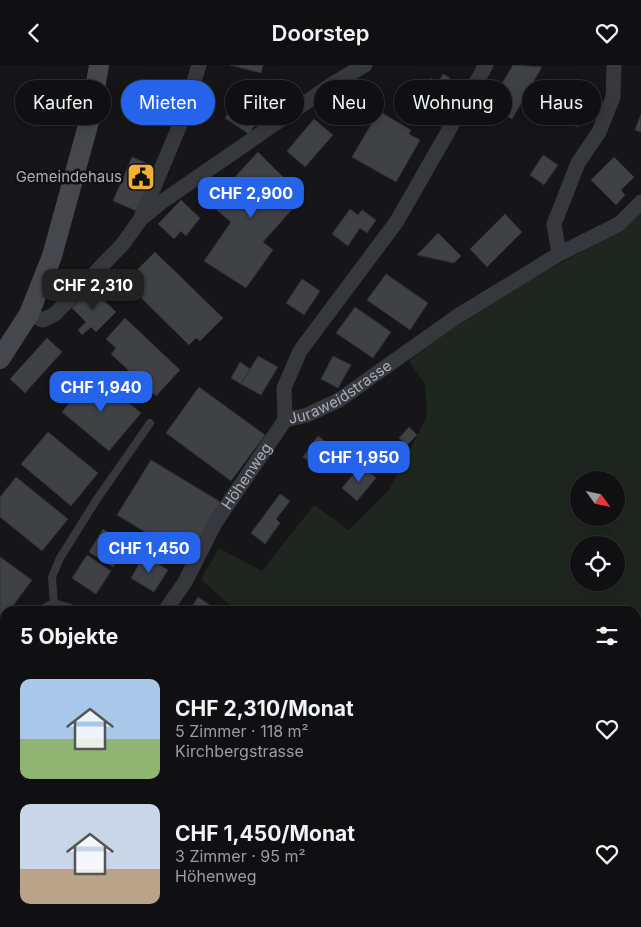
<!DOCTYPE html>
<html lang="de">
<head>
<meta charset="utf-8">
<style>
  :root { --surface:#101012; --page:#1e1e20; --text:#f1f3f6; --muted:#9c9d9f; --line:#303032; --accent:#2563eb }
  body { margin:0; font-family:Inter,sans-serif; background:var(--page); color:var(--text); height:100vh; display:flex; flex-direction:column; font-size:19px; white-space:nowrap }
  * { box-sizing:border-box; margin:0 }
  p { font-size:16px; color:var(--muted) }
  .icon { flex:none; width:28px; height:28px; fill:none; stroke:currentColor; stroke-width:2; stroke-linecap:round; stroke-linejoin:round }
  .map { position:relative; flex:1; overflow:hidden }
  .details { position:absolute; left:0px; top:541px; width:641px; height:321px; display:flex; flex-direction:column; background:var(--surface); border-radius:15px 15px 0 0; box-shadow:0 2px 12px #0003,0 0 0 1px var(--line) }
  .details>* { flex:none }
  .top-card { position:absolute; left:15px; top:15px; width:611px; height:45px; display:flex; gap:10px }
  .needle { width:32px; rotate:123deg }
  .controls { position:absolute; left:570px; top:406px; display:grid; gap:10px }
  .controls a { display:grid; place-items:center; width:55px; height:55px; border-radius:50%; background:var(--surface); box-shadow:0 2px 12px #0003,0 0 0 1px var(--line); font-size:25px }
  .price { position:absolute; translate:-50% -42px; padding:0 11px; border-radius:10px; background:var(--accent); color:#fff; font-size:16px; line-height:32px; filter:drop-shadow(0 1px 2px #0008) }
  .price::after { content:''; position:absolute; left:50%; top:30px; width:15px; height:11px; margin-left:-8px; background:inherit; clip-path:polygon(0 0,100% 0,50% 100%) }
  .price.current { background:#222; color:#fff }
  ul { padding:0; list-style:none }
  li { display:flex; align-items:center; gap:15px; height:125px; padding:0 20px }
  li span { display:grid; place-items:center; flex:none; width:140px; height:100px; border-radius:10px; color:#555 }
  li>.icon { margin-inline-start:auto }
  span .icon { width:60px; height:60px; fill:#fffc; stroke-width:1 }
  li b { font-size:21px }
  h2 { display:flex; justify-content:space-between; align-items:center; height:60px; padding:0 20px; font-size:21px }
  .tag { padding:0 18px; border-radius:22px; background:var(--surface); box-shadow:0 2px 12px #0003,0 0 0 1px var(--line); font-size:18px; line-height:45px }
  .tag.current { background:var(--accent); color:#fff }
  header { display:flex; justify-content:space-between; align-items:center; height:65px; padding:0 20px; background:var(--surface); font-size:22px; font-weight:600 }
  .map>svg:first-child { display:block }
  .green { fill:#1e261f; fill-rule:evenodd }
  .building { fill:#404145; stroke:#303034 }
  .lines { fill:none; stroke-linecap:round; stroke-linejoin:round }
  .lane { stroke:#37383d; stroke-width:8 }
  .street { stroke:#37383d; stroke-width:15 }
  .secondary { stroke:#45474d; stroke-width:20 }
  .labels { text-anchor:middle; stroke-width:5; stroke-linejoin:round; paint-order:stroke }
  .poi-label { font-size:15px; fill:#a8adb8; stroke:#111113; text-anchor:end }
  .street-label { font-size:15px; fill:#a8adb8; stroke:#111113 }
</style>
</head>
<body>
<header><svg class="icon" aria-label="back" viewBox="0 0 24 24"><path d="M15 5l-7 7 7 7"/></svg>Doorstep<svg class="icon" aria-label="heart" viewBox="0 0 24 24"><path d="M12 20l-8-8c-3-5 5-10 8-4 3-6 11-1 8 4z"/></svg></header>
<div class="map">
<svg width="641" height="862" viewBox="0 0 641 862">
  <rect width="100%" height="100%" fill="#161618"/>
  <path class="green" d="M641 146V862H38L41 858H636V546H236L201 514 219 483 262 506 314 440 349 465 389 425 427 352 425 319 409 296 458 256 612 169ZM579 415H616V452H579ZM579 480H616V518H579Z"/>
  <g class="building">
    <path d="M230 0H263L261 8Z"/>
    <path d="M513 0 542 2 512 54 489 40Z"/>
    <path d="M443 9 450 13 445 21 449 24 433 48 416 37 431 13 438 18Z"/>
    <path d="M154 15 168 19 159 53 132 46 138 24 152 27Z"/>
    <path d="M246 21 266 34 269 31 278 37 269 51 263 47 249 69 225 53Z"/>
    <path d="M570 32 587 39 578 62 561 55Z"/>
    <path d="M379 46 411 65 409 69 420 75 396 117 352 92Z"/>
    <path d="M641 49V67L635 65Z"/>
    <path d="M314 54 333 70 305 102 287 86Z"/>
    <path d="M258 87 303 132 263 177 273 185 246 223 204 196 231 157 210 139Z"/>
    <path d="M543 90 558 100 544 120 530 110Z"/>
    <path d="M132 92 156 102 137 146 113 136Z"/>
    <path d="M614 92 634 112 621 125 625 130 616 140 591 115Z"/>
    <path d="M181 135 200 153 186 171 181 166 174 174 158 159Z"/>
    <path d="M350 144 358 150 362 145 376 155 367 168 360 163 348 181 332 169Z"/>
    <path d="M505 149 522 167 487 202 470 184Z"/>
    <path d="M438 168 461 191 454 198 417 190Z"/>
    <path d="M155 187 223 253 200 276 196 273 189 280 125 217Z"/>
    <path d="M386 209 428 238 410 265 367 235Z"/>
    <path d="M302 214 320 226 304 250 286 238Z"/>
    <path d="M91 223 116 247 96 267 91 262 82 270 78 265 86 257 72 243Z"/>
    <path d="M355 242 391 267 373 293 336 268Z"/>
    <path d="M125 253 180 305 156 331 111 289 116 283 106 274Z"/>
    <path d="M47 273 62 287 25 328 10 314Z"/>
    <path d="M258 291 278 302 261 330 241 319Z"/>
    <path d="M333 291 351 300 338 323 321 314Z"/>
    <path d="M240 297 250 304 241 319 231 313Z"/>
    <path d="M93 309 141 348 109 386 62 347Z"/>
    <path d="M199 322 265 370 231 416 166 368Z"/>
    <path d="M409 362 417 370 407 380 399 373Z"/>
    <path d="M48 367 98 408 71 441 21 399Z"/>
    <path d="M318 371 340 388 325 408 303 392Z"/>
    <path d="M151 395 222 438 188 493 117 450Z"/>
    <path d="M361 400 376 413 357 436 342 423Z"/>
    <path d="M16 412 68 454 42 486 0 452V432Z"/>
    <path d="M280 429 290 436 276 454 280 458 265 479 251 468Z"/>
    <path d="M103 464 127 479 113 502 89 487Z"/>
    <path d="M87 490 111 506 96 529 72 513Z"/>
    <path d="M144 490 168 505 154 527 131 513Z"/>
    <path d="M0 492 32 515 9 546H5V552L0 559Z"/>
    <path d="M198 532 217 545 216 546H189Z"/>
    <path d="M5 686V705L0 701V693Z"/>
    <path d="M0 807 5 810V844L1 850Z"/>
    <path d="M13 858H32L28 862H20Z"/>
  </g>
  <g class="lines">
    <path class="lane" d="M54 542 52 512 60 493 97 434 150 358"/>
    <g class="street">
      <path d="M141 154 163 136 334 18 365 0"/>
      <path d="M559 189 554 159 578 98 599 67 613 32 614 0"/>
      <path d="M29 249 43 255 55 249 122 180 140 155 184 50 199 0"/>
      <path id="s1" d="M285 355 307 350 339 335 456 252 559 189 619 159 641 137"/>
      <path d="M285 355 284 323 300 286 397 156 486 0"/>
      <path d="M46 546 54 542 69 546"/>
      <path id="s2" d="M165 546 185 517 215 458 285 355"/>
      <path d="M0 580 5 575"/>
      <path d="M0 757 5 749"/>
    </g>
    <path class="secondary" d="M0 294 29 249 52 191 90 53 99 0"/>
  </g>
  <defs>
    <symbol id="civic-square" viewBox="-11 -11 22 22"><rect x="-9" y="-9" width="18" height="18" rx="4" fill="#f2b134" stroke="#111113"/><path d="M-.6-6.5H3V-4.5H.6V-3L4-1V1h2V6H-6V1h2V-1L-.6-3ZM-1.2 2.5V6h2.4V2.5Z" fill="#111"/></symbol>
  </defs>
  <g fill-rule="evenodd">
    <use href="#civic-square" x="125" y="96" width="32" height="32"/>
  </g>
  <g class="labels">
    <g class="poi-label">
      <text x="122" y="117">Gemeindehaus</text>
    </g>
    <g class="street-label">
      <text dy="5" stroke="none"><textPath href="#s1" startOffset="62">Juraweidstrasse</textPath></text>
      <text dy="5" stroke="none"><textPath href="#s2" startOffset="158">Höhenweg</textPath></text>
    </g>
  </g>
</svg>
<div class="controls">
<a><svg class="needle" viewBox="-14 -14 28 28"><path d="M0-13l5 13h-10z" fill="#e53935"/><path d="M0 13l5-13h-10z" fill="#9c9d9f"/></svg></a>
<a><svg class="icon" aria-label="locate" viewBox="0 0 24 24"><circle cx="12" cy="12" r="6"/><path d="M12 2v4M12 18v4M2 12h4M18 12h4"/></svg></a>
</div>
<b class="price" style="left:251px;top:154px">CHF 2,900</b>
<b class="price current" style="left:93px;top:246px">CHF 2,310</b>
<b class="price" style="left:101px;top:348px">CHF 1,940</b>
<b class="price" style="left:359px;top:418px">CHF 1,950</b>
<b class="price" style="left:149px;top:509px">CHF 1,450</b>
<div class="top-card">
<a class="tag">Kaufen</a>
<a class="tag current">Mieten</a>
<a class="tag">Filter</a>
<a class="tag">Neu</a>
<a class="tag">Wohnung</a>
<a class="tag">Haus</a>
</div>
<section class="details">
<h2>5 Objekte<svg class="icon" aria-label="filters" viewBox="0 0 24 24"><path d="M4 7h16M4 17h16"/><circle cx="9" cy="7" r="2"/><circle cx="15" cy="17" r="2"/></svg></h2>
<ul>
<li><span style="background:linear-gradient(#a9c7e8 60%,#8fb573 0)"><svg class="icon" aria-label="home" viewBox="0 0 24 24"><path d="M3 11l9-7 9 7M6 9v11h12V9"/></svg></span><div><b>CHF 2,310/Monat</b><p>5 Zimmer · 118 m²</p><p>Kirchbergstrasse</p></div><svg class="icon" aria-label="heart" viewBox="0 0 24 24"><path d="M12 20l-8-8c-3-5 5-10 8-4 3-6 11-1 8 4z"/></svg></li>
<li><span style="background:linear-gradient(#c9d6e8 65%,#b9a48a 0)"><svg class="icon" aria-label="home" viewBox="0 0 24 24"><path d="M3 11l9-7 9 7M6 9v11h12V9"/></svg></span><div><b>CHF 1,450/Monat</b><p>3 Zimmer · 95 m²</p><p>Höhenweg</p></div><svg class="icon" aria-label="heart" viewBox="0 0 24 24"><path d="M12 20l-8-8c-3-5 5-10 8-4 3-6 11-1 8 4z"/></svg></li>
</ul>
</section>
</div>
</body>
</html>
